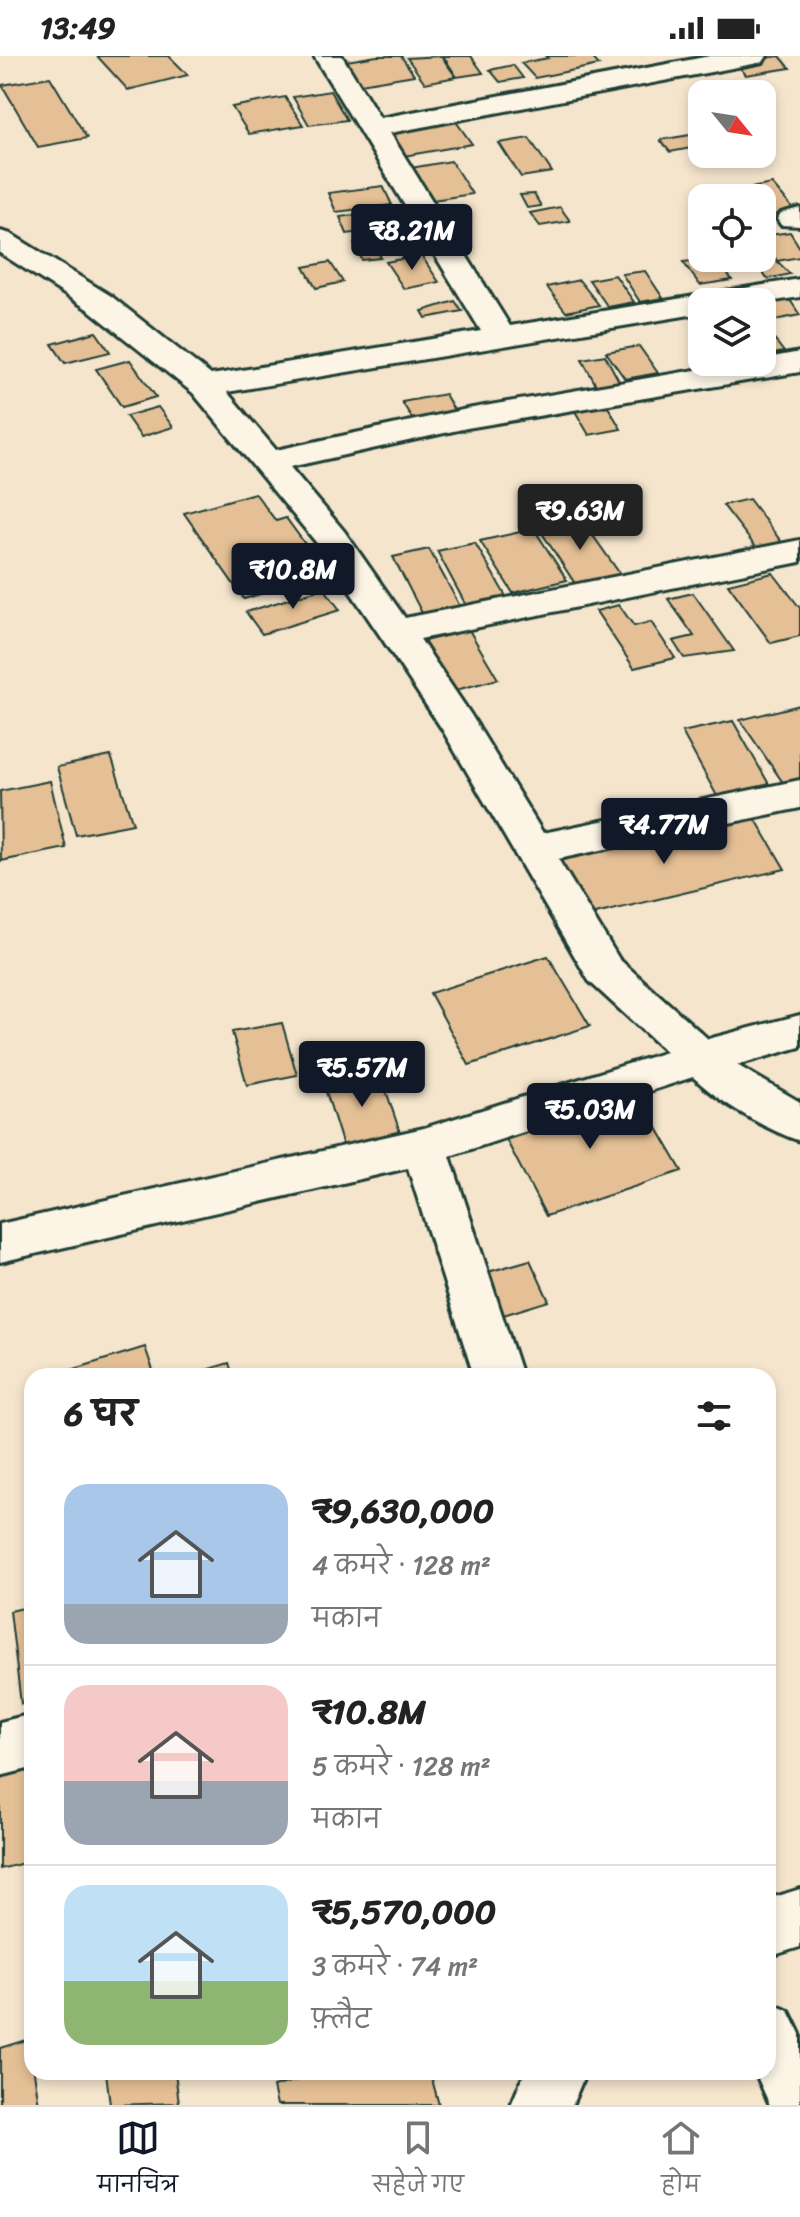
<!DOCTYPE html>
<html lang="hi">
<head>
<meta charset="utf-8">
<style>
  :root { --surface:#fff; --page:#f6f6f6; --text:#222; --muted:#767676; --line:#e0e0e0; --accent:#111827 }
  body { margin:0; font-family:Sriracha,"Playpen Sans Deva",sans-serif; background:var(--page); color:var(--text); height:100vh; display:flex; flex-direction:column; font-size:30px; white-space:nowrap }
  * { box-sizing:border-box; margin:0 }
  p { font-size:26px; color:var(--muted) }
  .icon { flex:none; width:44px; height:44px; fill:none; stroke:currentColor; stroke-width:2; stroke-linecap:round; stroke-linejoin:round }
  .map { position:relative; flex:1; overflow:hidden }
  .side { position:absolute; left:24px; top:1312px; width:752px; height:712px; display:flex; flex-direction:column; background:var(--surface); border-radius:24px; box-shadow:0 4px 12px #0003 }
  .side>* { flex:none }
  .needle { width:52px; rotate:120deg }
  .tools { position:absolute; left:688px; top:24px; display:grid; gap:16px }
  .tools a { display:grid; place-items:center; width:88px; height:88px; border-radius:16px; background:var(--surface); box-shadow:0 4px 12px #0003; font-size:40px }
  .price { position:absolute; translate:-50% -68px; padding:0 18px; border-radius:8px; background:var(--accent); color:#fff; font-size:26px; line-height:52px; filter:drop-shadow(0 2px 4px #0008) }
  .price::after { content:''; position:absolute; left:50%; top:48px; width:24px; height:18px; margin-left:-12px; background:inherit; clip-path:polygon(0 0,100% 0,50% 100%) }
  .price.active { background:#222; color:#fff }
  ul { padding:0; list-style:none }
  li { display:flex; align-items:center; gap:24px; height:200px; padding:0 40px }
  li+li { border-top:2px solid var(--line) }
  li span { display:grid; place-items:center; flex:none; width:224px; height:160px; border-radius:24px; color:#555 }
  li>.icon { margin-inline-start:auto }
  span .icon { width:96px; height:96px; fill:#fffc; stroke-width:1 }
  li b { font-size:34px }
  h2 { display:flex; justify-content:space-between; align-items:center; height:96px; padding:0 40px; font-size:34px }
  .status { display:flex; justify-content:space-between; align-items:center; height:56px; padding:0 40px; background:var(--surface); direction:ltr }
  .status svg { height:22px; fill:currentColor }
  .dock { display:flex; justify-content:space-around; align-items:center; height:112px; border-top:2px solid var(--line); background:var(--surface); font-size:22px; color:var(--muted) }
  .dock a { display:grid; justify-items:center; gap:4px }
  .dock .active { color:var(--accent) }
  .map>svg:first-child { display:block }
  .building { fill:#e5c096; stroke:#1f3d34; stroke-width:2 }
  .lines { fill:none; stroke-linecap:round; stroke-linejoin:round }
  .minor-casing { stroke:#1f3d34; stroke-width:6 }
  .minor { fill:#fcf5e5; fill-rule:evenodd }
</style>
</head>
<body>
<div class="status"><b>13:49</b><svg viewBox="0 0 49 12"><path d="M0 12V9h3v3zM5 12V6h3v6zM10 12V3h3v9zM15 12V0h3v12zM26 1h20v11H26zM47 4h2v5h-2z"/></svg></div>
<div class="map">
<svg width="800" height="2049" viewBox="0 0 800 2049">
  <rect width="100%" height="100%" fill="#f5e5cd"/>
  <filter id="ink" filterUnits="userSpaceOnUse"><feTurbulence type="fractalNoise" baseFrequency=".0125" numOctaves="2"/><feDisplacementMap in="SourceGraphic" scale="16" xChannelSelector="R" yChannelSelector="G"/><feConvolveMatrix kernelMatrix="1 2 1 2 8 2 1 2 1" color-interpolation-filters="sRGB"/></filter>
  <g filter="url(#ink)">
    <g class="building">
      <path d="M97 0H169L188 19 128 34Z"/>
      <path d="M377 0H401L414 19 349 30 334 7Z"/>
      <path d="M441 0 456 21 425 27 407 2Z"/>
      <path d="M443 0H471L483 17 457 21Z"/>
      <path d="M546 0H591L599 9 535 22 521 7 548 2Z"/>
      <path d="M780 0 790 12 746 19 735 6Z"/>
      <path d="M513 9 523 22 500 26 490 14Z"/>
      <path d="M50 21 87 82 38 91 2 29Z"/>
      <path d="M330 35 347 64 309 69 293 41Z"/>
      <path d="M285 41 303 69 249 78 232 51Z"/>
      <path d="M452 60 472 88 404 100 385 72Z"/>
      <path d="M702 77V90L670 96 660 84Z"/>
      <path d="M529 82 552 116 521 121 499 87Z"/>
      <path d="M451 105 472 138 420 146 399 114Z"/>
      <path d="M772 128 795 155 762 161V142H734L729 136Z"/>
      <path d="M383 130 392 149 336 156 328 137Z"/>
      <path d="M534 138 541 150 527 152 520 139Z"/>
      <path d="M560 151 570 165 540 170 530 157Z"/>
      <path d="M405 154 412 168 378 173 371 159Z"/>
      <path d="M368 157 375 174 347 178 340 161Z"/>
      <path d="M790 176 800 192V201L777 205 762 180Z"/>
      <path d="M373 184 381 202 362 204 354 187Z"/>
      <path d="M763 193 772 200 790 218 768 223 749 202H762Z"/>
      <path d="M421 199 439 226 404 233 386 206Z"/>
      <path d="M716 202 732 224 700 229 683 206Z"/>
      <path d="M330 206 343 226 316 232 304 211Z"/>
      <path d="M645 215 663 242 640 246 622 218Z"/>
      <path d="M615 219 634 246 608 251 589 224Z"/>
      <path d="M579 224 599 249 566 256 547 231Z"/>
      <path d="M784 235 800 259 775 264 762 247Z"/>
      <path d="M455 245 462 255 426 262 422 255Z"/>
      <path d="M762 268 784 296 762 300Z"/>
      <path d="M96 276 110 296 65 307 52 288Z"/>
      <path d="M639 290 658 317 625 323 606 296Z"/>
      <path d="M605 299 620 327 597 331 582 303Z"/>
      <path d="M130 304 156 341 122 351 96 313Z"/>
      <path d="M445 338 455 356 413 364 402 346Z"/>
      <path d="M604 344 621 373 589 379 572 350Z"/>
      <path d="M158 351 173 371 141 381 126 360Z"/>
      <path d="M255 437 276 465 286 462 305 488 293 492 315 521 244 543 184 457Z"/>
      <path d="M749 443 786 492 761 498 723 449Z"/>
      <path d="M582 464 620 518 576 529 540 474Z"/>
      <path d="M534 473 567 524 513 537 480 485Z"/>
      <path d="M475 487 507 542 467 551 437 495Z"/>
      <path d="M429 493 462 554 424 561 393 501Z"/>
      <path d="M773 517 800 552V580L771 587 728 528Z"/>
      <path d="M324 532 340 554 262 578 246 556Z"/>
      <path d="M693 537 734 595 684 602 673 585 694 580 668 543Z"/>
      <path d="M619 549 634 570 651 566 675 602 634 612 596 555Z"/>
      <path d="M469 574 498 623 440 638 412 588Z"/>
      <path d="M800 649V724L784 728 740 664Z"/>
      <path d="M733 665 770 730 717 740 682 676Z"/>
      <path d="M111 700 133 768 76 779 57 711Z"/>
      <path d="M50 725 66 792 1 805 0 735Z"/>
      <path d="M752 757 785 813 574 863 545 805Z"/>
      <path d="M548 900 590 970 469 1009 430 937Z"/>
      <path d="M282 967 297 1019 247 1029 232 976Z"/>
      <path d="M374 999 406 1094 348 1106 318 1010Z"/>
      <path d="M633 1031 682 1115 546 1160 500 1072Z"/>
      <path d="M530 1204 549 1245 500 1260 481 1218Z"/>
      <path d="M145 1291 155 1320H52Z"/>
      <path d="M229 1307 233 1320H186Z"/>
      <path d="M32 1550V1645L21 1648 10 1555Z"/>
      <path d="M32 1693V1805L0 1813V1701Z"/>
      <path d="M29 1983 39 2049H0V1992Z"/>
      <path d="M106 2016H175L179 2047 110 2049Z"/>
      <path d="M325 2016H430L439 2049H277L273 2031Z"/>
    </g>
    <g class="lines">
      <defs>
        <g id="minor">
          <path d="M314 0H342L380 62 710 0H767L763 6 753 8 390 77 510 270 800 223V241L762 247 702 246V257L227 336 276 394 467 353 742 306H762V303L800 296V316L467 372 290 411 344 475 405 562 800 484V506L420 583 471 659 543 777 800 724V752L558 803 619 903 708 983 800 959V991L737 1009 800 1046V1085C763 1072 722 1048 693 1021L450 1100 522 1320H474L408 1112 0 1206V1168L424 1072 666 996 589 925 442 673 383 584 320 491 193 337 89 254 0 197V175L11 178 111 240 211 319 481 275Z"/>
          <path d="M800 152V170L781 169 777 163 781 157Z"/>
          <path d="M32 1658V1712L0 1720V1666Z"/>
          <path d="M800 1833V1891L768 1901V1843Z"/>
          <path d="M768 1946 789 1955 800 1978V2049H770L755 2016H768Z"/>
          <path d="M525 2016H586L572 2049H511Z"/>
        </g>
      </defs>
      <use href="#minor" class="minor-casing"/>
      <use href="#minor" class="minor"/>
    </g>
  </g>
</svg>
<div class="tools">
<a><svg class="needle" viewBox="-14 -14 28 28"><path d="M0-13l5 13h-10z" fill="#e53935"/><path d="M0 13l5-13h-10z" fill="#767676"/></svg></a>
<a><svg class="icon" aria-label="locate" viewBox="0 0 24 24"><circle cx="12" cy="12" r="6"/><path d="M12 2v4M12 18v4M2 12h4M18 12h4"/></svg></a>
<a><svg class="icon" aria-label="layers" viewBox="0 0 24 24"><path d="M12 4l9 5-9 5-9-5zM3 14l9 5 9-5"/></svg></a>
</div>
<b class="price" style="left:412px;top:216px">₹8.21M</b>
<b class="price active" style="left:580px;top:496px">₹9.63M</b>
<b class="price" style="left:293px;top:555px">₹10.8M</b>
<b class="price" style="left:664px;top:810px">₹4.77M</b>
<b class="price" style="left:362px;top:1053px">₹5.57M</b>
<b class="price" style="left:590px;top:1095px">₹5.03M</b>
<section class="side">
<h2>6 घर<svg class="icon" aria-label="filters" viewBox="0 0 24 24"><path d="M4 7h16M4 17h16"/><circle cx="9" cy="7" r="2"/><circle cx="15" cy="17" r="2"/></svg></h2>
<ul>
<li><span style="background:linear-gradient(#a9c7e8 75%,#9aa5b1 0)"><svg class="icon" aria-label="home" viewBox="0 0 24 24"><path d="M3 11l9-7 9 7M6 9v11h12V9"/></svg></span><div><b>₹9,630,000</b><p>4 कमरे · 128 m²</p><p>मकान</p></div></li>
<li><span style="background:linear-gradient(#f6c9c9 60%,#9aa5b1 0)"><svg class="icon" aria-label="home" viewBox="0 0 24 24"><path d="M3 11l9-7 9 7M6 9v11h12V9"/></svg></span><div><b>₹10.8M</b><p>5 कमरे · 128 m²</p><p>मकान</p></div></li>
<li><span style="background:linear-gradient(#bfe0f5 60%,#8fb573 0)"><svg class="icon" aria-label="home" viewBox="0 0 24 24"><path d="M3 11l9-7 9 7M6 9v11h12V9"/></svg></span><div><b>₹5,570,000</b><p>3 कमरे · 74 m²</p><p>फ़्लैट</p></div></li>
</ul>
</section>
</div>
<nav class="dock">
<a class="active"><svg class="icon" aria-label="map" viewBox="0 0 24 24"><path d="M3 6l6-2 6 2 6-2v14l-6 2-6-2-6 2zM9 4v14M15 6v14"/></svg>मानचित्र</a>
<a><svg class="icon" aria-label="saved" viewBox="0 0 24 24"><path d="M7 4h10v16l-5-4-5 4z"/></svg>सहेजे गए</a>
<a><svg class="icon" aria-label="home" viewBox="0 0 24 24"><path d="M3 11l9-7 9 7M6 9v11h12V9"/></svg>होम</a>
</nav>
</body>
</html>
